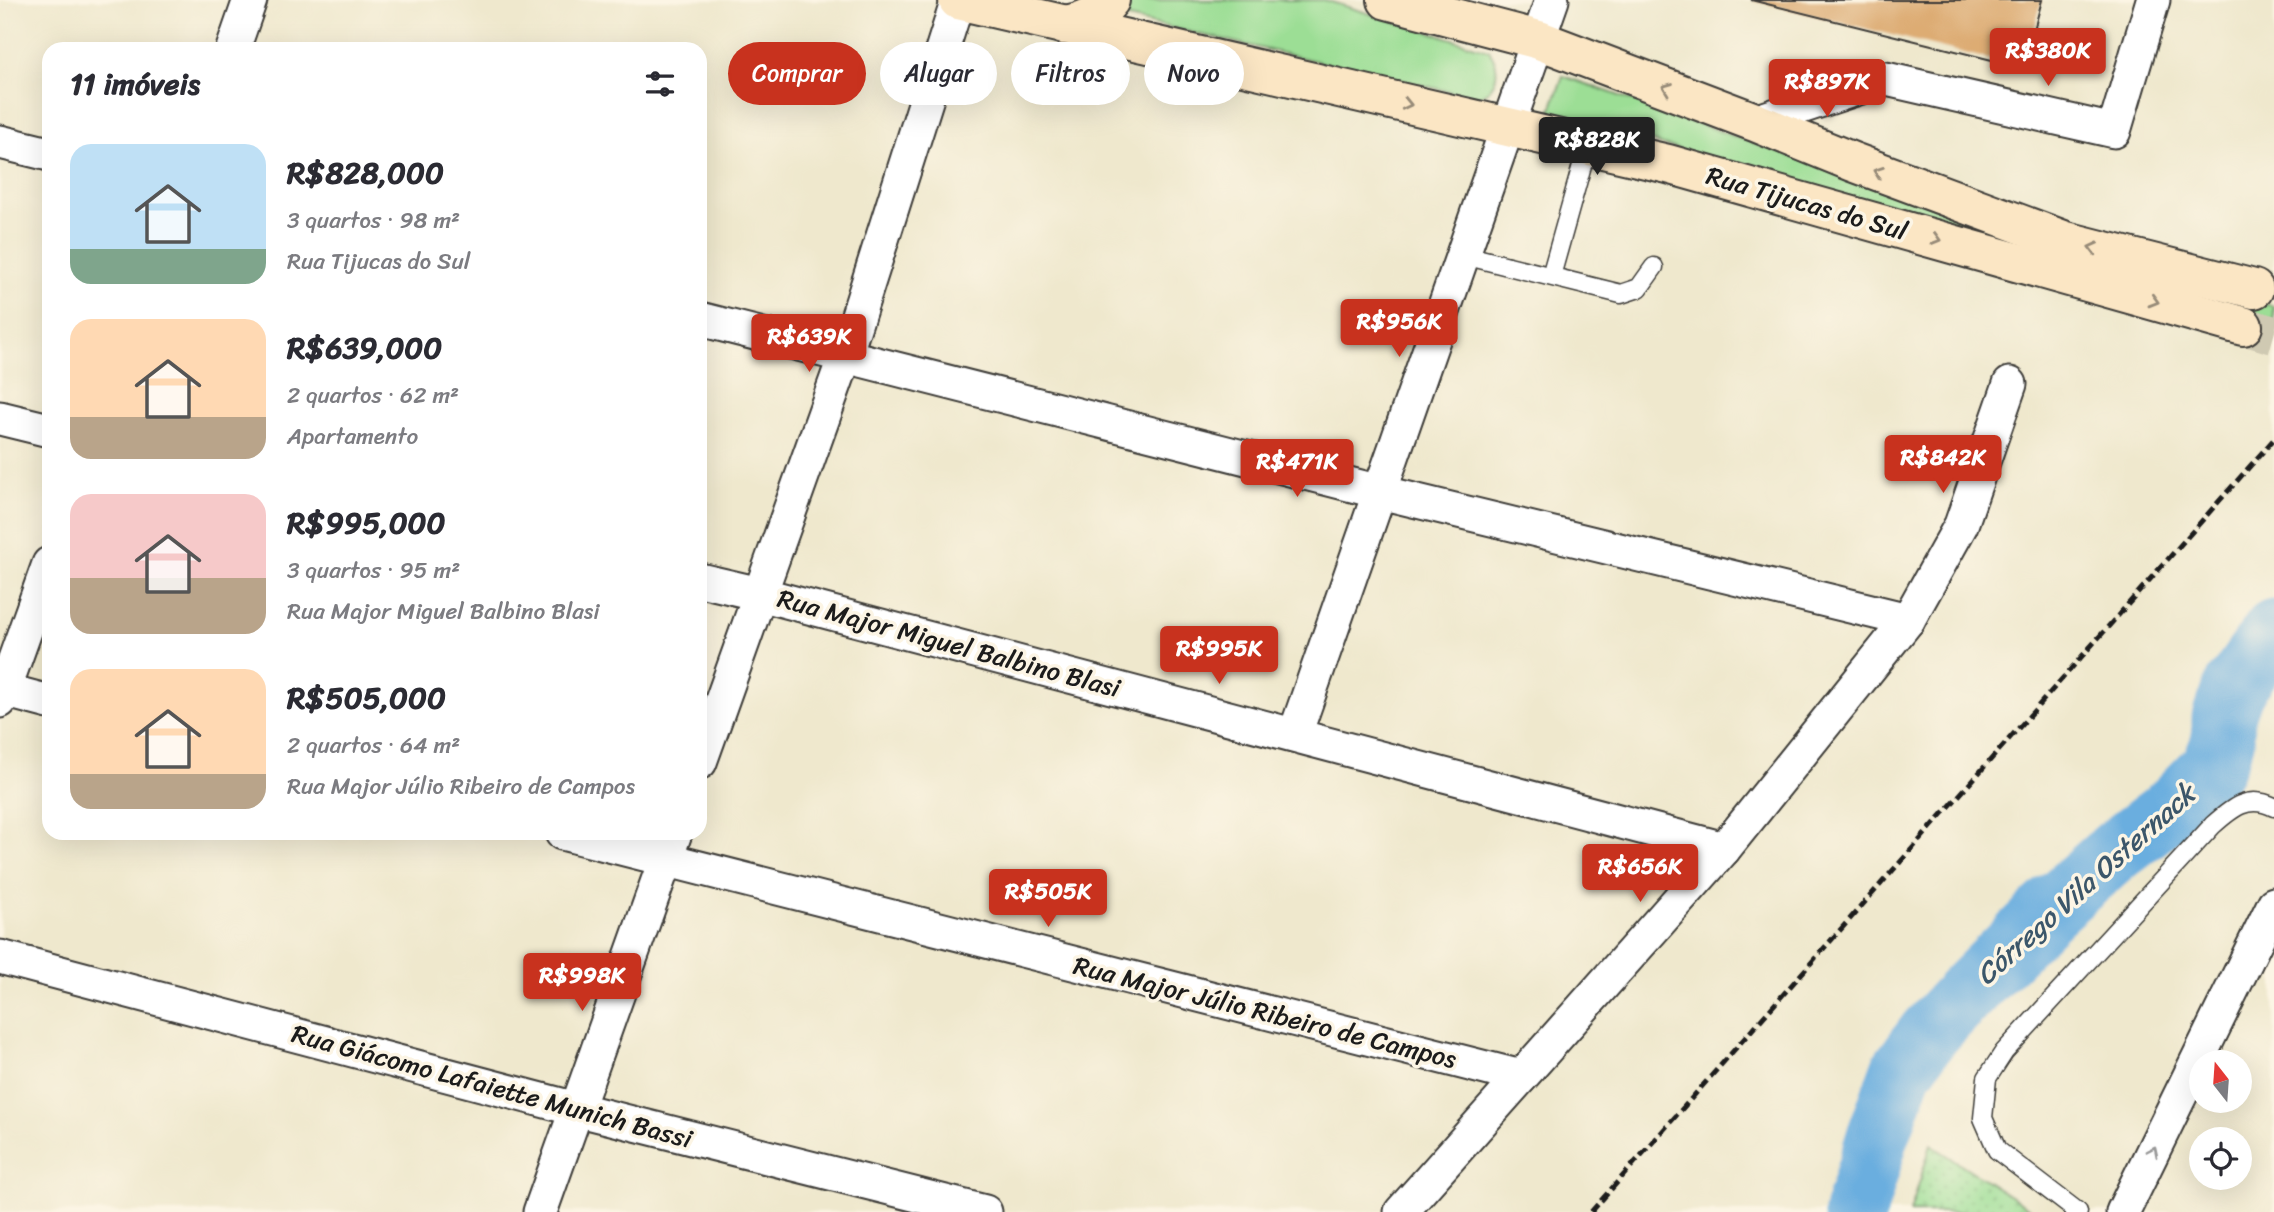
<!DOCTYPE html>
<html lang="pt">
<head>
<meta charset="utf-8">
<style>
  :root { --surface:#fff; --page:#f2f2f3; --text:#2b2b33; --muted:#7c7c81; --accent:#c8321e }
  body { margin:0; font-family:Sriracha,sans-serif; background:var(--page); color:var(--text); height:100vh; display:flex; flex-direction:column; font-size:26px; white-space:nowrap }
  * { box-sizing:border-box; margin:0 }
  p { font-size:23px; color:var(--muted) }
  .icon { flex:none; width:38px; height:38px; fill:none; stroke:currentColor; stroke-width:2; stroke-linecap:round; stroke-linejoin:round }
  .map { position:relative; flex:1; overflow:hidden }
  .sheet { position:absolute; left:42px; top:42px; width:665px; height:798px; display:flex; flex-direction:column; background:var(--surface); border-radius:21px; box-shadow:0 7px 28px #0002 }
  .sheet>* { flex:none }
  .guide { position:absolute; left:728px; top:42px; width:665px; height:63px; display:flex; gap:14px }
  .needle { width:46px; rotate:343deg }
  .buttons { position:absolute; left:2189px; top:1050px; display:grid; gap:14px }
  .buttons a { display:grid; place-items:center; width:63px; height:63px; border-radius:50%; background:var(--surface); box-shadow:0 7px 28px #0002; font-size:35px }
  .price { position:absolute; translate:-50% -60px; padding:0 16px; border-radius:7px; background:var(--accent); color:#fff; font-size:23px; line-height:46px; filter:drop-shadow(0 2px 4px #0008) }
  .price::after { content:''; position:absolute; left:50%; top:42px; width:21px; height:16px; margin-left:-10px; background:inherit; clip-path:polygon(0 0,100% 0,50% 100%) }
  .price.active { background:#222; color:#fff }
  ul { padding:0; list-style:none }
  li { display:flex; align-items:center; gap:21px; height:175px; padding:0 28px }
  li span { display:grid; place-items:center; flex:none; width:196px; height:140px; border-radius:21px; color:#555 }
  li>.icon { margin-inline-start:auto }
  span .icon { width:84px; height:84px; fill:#fffc; stroke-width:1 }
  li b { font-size:30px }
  h2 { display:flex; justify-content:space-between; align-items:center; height:84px; padding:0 28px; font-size:30px }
  .tag { padding:0 24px; border-radius:32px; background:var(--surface); box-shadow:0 7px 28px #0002; font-size:24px; line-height:63px }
  .tag.active { background:var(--accent); color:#fff }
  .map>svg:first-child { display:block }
  .grass { fill:#9cde95; stroke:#5c7d58; stroke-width:2 }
  .park { fill:url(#park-dots); stroke:#5c7d58; stroke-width:2 }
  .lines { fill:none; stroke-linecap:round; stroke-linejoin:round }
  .river { stroke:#6aaedf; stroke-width:63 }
  .building { fill:#ddac73 }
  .secondary-tunnel { stroke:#cfc9b2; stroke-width:38; stroke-dasharray:38 19; stroke-linecap:butt }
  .service-casing { stroke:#3c3b37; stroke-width:21 }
  .minor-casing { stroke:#3c3b37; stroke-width:37 }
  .secondary-casing { stroke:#3c3b37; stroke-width:42 }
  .service { stroke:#fff; stroke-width:18 }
  .minor { stroke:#fff; stroke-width:33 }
  .secondary { stroke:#fbe6c4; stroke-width:38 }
  .rail { stroke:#1c1c1c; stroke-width:5; stroke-dasharray:10 5; stroke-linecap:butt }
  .oneway { stroke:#978b78 }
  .oneway2 { stroke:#999 }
  .labels { text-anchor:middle; stroke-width:7; stroke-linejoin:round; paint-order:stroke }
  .street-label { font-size:26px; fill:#1c1c1c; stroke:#fcf5e5 }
  .water-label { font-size:28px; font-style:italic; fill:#3b566a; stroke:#fcf5e5 }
</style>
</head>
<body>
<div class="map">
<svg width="2274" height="1212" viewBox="0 0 2274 1212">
  <defs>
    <pattern id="park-dots" width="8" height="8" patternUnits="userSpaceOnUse" patternTransform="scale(1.75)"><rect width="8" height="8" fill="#9cde95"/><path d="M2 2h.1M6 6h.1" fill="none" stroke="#86be80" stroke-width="1.8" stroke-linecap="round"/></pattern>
  </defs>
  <rect width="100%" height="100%" fill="#fcf5e5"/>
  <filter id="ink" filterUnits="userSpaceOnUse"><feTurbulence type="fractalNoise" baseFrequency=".0143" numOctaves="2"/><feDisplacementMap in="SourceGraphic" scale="14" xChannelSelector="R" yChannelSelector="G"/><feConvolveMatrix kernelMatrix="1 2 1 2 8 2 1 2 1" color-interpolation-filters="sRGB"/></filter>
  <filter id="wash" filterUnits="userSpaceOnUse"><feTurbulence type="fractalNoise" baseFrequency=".00686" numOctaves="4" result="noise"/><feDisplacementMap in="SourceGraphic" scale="28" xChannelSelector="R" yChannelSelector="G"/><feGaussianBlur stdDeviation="1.57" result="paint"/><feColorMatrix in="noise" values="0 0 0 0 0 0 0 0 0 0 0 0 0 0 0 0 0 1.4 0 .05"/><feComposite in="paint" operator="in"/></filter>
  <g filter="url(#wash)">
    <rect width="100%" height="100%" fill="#efe8cd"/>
    <g class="grass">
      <path d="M1125 0H1325L1489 50C1502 69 1498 87 1478 98L1120 16Z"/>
      <path d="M1563 76 2089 261 2274 306V323L1550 112Z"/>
    </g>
    <path class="park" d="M1931 1145 2035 1212H1910Z"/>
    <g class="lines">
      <path class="river" d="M1855 1212 1878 1136 1902 1070 1929 1033 1965 994 2049 910 2117 850 2172 808 2213 766 2223 741V718L2233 690 2274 631"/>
    </g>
    <g id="blocks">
      <path class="building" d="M1751 0H2042L2024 68Z"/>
    </g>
  </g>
  <g filter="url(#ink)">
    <use href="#blocks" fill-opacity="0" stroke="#3c3b37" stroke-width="2"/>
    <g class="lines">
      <path class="secondary-tunnel" d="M2243 326 2274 335"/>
      <defs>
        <g id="service">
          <path d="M1464 255 1621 294 1639 288 1654 267"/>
          <path d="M1551 276 1588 144"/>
          <path d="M2078 1212 1997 1150 1983 1118 1987 1078 2004 1052 2213 825C2232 808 2248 794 2274 807"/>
        </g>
        <g id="minor">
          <path d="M233 49 250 0"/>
          <path d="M1755 122 1886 79 2114 131 2153 0"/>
          <path d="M0 142 49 154"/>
          <path d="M700 319 1380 492 1908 620"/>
          <path d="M0 418 49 430"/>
          <path d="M700 580 760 594 1724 849"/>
          <path d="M0 689 49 702"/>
          <path d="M0 701 49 564"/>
          <path d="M1295 734 1552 0"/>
          <path d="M700 762 845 356 958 0"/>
          <path d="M562 833 1521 1077"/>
          <path d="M0 957 576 1109 985 1212"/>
          <path d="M540 1212 675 833"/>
          <path d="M1401 1212 1724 849 1908 620 1961 525 2010 384"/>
          <path d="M2123 1212 2274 904"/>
        </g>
        <g id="secondary">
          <path d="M958 0 1668 164 2243 326"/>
          <path d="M1387 0 1539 40 1755 122 1853 162 2066 241 2254 289"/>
          <path d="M1064 25C1083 22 1098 16 1110 0"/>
        </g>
      </defs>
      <use href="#service" class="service-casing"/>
      <use href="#minor" class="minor-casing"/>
      <use href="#secondary" class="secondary-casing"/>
      <use href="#service" class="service"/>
      <use href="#minor" class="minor"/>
      <use href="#secondary" class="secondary"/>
      <path class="rail" d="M1591 1212 2274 439"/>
    </g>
    <defs><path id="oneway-chevron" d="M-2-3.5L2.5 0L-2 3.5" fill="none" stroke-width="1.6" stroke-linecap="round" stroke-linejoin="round" transform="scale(1.75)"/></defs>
    <g class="oneway">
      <use href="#oneway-chevron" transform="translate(1667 88) rotate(-159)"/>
      <use href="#oneway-chevron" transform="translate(1407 104) rotate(13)"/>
      <use href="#oneway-chevron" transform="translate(1878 172) rotate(-160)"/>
      <use href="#oneway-chevron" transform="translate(1936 239) rotate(16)"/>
      <use href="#oneway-chevron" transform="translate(2093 248) rotate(-166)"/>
      <use href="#oneway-chevron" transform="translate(2154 301) rotate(16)"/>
    </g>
    <use class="oneway2" href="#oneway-chevron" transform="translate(2153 1151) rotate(-64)"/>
  </g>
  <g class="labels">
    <g class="street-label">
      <text transform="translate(1807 203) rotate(16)" y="9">Rua Tijucas do Sul</text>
      <text transform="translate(949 643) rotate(15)" y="9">Rua Major Miguel Balbino Blasi</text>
      <text transform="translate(1265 1012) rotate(14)" y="9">Rua Major Júlio Ribeiro de Campos</text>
      <text transform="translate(492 1086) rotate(15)" y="9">Rua Giácomo Lafaiette Munich Bassi</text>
    </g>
    <g class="water-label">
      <text transform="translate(2085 884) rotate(-42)" y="10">Córrego Vila Osternack</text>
    </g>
  </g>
</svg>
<div class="buttons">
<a><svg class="needle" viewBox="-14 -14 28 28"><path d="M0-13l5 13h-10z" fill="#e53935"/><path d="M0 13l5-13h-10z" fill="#7c7c81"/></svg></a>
<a><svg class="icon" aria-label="locate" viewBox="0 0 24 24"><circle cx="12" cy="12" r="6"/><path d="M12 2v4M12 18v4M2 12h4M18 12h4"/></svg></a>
</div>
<b class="price" style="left:2048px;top:88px">R$380K</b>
<b class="price" style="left:1827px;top:119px">R$897K</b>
<b class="price active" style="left:1597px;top:177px">R$828K</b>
<b class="price" style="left:1399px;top:359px">R$956K</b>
<b class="price" style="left:809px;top:374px">R$639K</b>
<b class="price" style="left:1943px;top:495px">R$842K</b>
<b class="price" style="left:1297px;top:499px">R$471K</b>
<b class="price" style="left:1219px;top:686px">R$995K</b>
<b class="price" style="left:1640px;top:904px">R$656K</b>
<b class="price" style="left:1048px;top:929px">R$505K</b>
<b class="price" style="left:582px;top:1013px">R$998K</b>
<div class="guide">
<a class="tag active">Comprar</a>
<a class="tag">Alugar</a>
<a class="tag">Filtros</a>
<a class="tag">Novo</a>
</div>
<section class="sheet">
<h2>11 imóveis<svg class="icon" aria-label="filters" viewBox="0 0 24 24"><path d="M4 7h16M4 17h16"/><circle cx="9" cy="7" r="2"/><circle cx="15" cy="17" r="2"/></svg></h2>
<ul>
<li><span style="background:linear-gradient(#bfe0f5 75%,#7fa58c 0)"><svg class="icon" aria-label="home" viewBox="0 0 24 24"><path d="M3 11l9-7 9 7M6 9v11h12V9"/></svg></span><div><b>R$828,000</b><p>3 quartos · 98 m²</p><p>Rua Tijucas do Sul</p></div></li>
<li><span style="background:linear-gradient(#ffd9b3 70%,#b9a48a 0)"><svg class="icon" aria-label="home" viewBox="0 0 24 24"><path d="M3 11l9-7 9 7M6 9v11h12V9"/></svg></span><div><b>R$639,000</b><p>2 quartos · 62 m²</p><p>Apartamento</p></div></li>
<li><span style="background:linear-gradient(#f6c9c9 60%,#b9a48a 0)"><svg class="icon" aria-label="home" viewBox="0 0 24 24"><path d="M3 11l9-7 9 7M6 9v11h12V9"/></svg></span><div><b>R$995,000</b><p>3 quartos · 95 m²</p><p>Rua Major Miguel Balbino Blasi</p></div></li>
<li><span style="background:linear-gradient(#ffd9b3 75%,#b9a48a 0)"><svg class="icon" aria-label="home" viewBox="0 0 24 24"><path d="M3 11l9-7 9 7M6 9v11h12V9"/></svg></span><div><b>R$505,000</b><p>2 quartos · 64 m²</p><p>Rua Major Júlio Ribeiro de Campos</p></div></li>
</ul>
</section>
</div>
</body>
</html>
